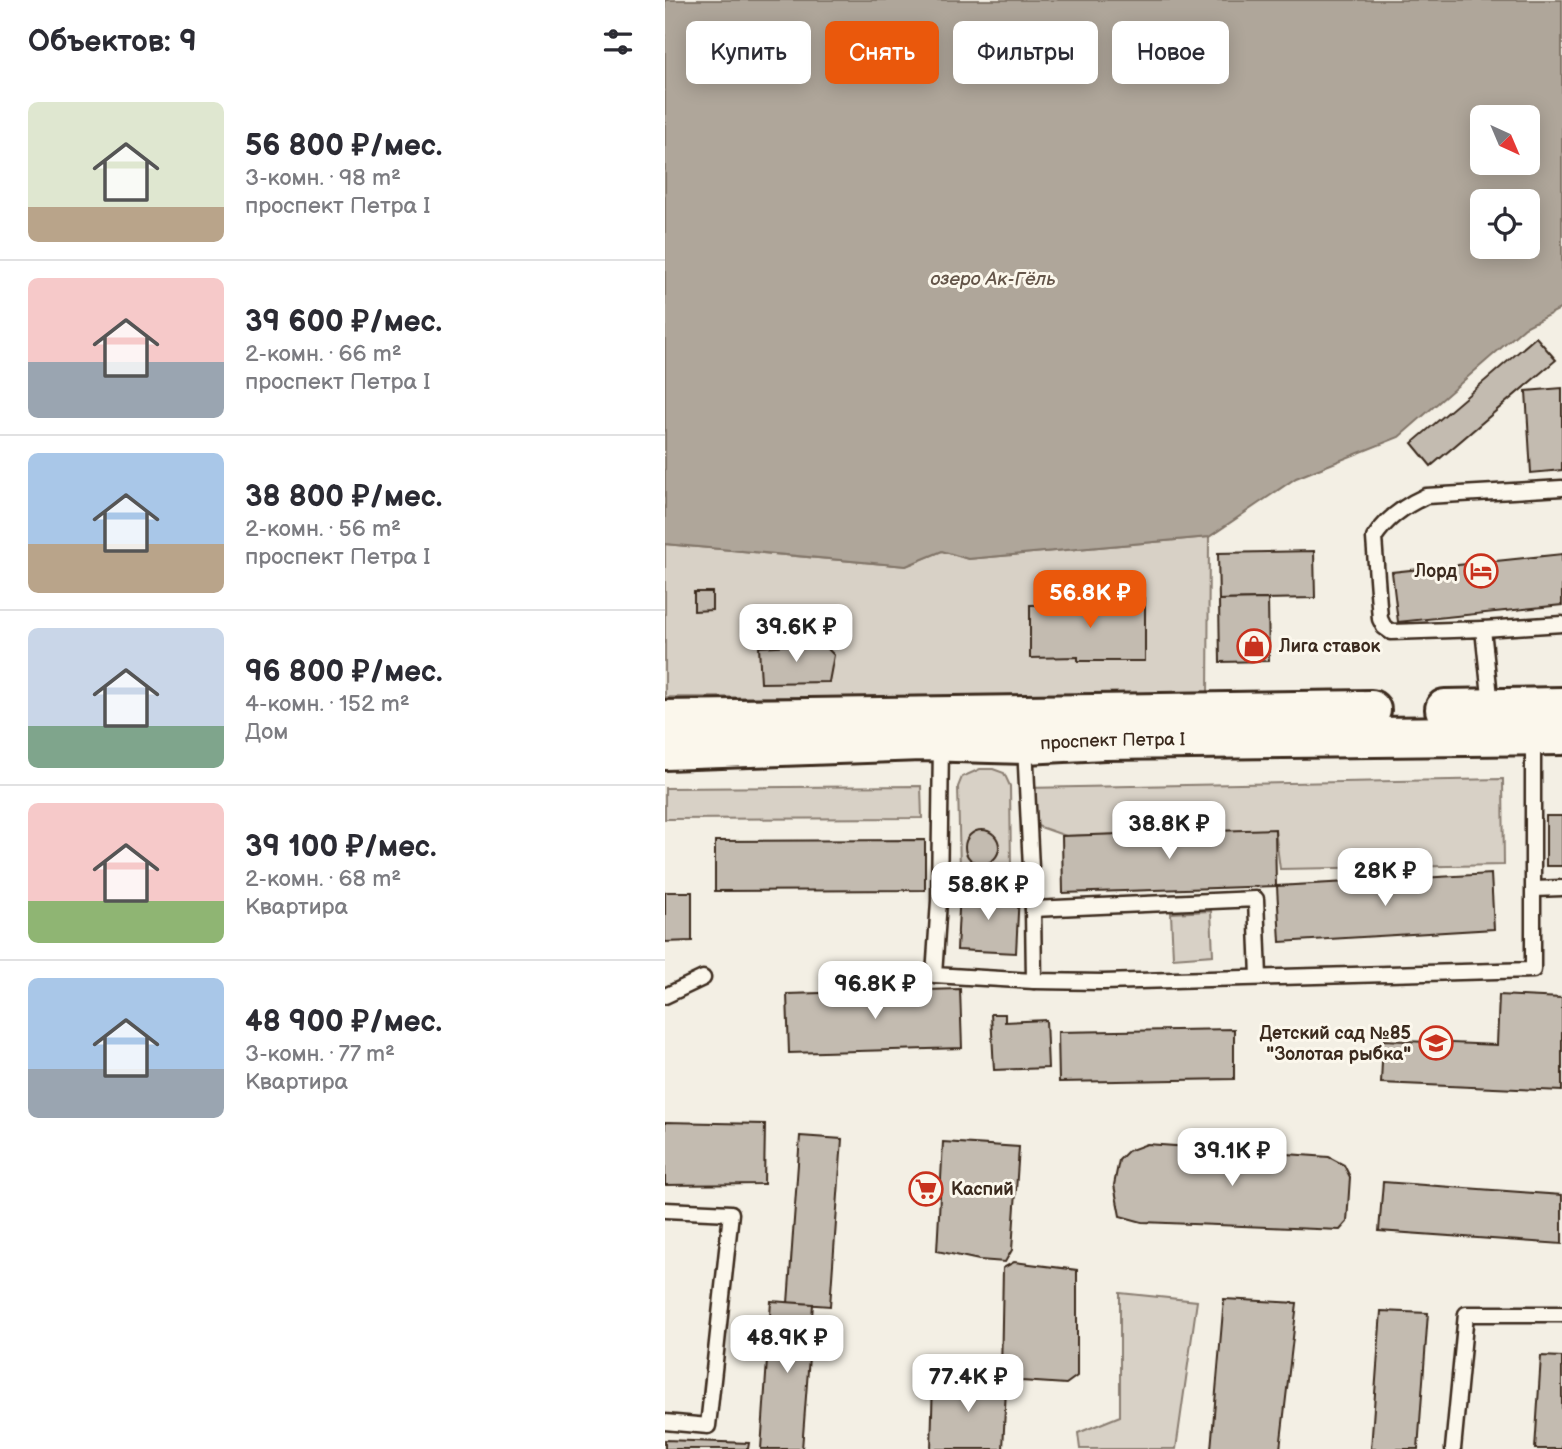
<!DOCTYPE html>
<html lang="ru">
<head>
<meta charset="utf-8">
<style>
  :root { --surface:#fff; --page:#f7f7f7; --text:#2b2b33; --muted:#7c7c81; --line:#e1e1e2; --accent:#ea580c }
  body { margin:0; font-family:"Balsamiq Sans",sans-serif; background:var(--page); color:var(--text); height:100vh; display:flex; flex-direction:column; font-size:26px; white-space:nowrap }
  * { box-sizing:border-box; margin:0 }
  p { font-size:23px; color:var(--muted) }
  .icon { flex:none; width:38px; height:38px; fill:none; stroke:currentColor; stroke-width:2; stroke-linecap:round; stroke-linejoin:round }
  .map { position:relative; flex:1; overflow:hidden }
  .sheet { display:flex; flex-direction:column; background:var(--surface); width:665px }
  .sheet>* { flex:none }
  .top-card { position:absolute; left:21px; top:21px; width:665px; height:63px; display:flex; gap:14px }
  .needle { width:46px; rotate:136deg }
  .fabs { position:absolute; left:805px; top:105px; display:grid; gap:14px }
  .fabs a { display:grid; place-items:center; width:70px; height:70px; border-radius:10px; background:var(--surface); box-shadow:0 4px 18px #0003; font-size:35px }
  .price { position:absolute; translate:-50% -60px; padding:0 16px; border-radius:14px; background:#fff; color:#222; font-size:23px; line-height:46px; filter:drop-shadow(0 2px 4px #0008) }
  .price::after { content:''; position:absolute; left:50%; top:42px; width:21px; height:16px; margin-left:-10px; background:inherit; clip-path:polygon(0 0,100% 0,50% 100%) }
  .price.current { background:var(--accent); color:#fff }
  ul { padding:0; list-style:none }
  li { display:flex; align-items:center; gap:21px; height:175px; padding:0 28px }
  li+li { border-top:2px solid var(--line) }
  li span { display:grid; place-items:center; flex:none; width:196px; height:140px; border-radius:10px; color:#555 }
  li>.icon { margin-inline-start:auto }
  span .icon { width:84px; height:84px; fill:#fffc; stroke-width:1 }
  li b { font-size:30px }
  h2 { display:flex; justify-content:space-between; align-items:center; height:84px; padding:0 28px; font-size:30px }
  .pill { padding:0 24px; border-radius:10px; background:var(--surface); box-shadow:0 4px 18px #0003; font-size:24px; line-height:63px }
  .pill.current { background:var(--accent); color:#fff }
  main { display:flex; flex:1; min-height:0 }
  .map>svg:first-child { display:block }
  .green { fill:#d8d1c6; stroke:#8a7e72; stroke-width:2 }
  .water { fill:#afa69a; stroke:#817468; stroke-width:2; fill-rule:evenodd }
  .building { fill:#c3bbb0; stroke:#3b2a1e; stroke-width:2 }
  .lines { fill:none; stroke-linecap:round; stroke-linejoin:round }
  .service-casing { stroke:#3b2a1e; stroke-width:19 }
  .primary-casing { stroke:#3b2a1e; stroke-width:44 }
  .service { stroke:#fbf7ec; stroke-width:14 }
  .primary { stroke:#fbf7ec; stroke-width:38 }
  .labels { text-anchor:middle; stroke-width:6; stroke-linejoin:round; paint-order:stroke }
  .poi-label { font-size:18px; font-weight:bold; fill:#3b2a1e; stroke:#fbf7ec; text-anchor:end }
  .street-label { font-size:18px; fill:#3b2a1e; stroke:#fbf7ec }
  .water-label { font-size:19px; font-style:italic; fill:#645549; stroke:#fbf7ec }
</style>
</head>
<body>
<main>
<section class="sheet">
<h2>Объектов: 9<svg class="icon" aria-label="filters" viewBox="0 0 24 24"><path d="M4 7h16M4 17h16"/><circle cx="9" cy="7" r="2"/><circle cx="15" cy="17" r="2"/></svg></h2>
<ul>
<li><span style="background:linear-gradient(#dfe7d0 75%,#b9a48a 0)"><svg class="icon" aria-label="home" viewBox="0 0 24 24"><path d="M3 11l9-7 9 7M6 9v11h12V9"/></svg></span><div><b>56 800 ₽/мес.</b><p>3-комн. · 98 m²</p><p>проспект Петра I</p></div></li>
<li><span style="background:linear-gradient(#f6c9c9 60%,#9aa5b1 0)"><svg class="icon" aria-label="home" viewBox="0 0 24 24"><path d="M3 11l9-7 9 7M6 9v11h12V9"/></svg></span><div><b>39 600 ₽/мес.</b><p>2-комн. · 66 m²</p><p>проспект Петра I</p></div></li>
<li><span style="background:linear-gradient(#a9c7e8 65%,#b9a48a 0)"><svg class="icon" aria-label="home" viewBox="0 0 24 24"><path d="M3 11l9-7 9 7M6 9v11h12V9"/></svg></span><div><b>38 800 ₽/мес.</b><p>2-комн. · 56 m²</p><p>проспект Петра I</p></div></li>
<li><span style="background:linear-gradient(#c9d6e8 70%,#7fa58c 0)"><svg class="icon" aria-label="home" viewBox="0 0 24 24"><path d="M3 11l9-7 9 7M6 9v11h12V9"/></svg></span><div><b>96 800 ₽/мес.</b><p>4-комн. · 152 m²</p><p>Дом</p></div></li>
<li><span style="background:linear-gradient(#f6c9c9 70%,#8fb573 0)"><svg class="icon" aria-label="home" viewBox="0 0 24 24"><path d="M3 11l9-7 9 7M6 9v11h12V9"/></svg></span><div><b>39 100 ₽/мес.</b><p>2-комн. · 68 m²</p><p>Квартира</p></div></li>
<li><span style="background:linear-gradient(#a9c7e8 65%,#9aa5b1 0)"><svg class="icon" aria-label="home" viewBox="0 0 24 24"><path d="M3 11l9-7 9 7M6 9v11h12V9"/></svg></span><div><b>48 900 ₽/мес.</b><p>3-комн. · 77 m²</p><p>Квартира</p></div></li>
</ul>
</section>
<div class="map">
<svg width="897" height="1449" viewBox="0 0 897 1449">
  <rect width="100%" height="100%" fill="#f3efe4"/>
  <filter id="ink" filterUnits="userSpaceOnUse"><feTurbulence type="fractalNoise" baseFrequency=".0143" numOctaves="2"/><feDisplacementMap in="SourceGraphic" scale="14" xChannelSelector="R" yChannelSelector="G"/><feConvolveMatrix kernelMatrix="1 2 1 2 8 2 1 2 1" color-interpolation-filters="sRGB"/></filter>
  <g filter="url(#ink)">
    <g class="green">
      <path d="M544 537 543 699 0 697V544L241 566 277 551 303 559Z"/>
      <path d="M315 769H328L339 773 345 786 346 869H295L293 787 297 777Z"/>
      <path d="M838 779 839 865 615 869 610 830 401 836 361 822 360 788Z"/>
      <path d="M256 786 257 818 0 819V788Z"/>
      <path d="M546 911 548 955 508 958 506 913Z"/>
      <path d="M455 1293 532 1301 511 1449H415L413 1433 455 1416Z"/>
    </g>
    <path class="water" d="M0 0H897V308L860 327 734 437 631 478 544 537 303 559 277 551 241 566 0 544ZM817 117H863V163H817ZM817 201H863V247H817Z"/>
    <g class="building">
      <path d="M871 337 891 360 766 466 747 443Z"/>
      <path d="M897 388V470L866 473 861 391Z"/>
      <path d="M649 551 650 598 554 600 553 553Z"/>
      <path d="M897 554V605L733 622 727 572Z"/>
      <path d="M29 592H47V610L29 611Z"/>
      <path d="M424 598H480V661H413V657L365 658V605L424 604Z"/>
      <path d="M603 599 604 661 555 662 554 600Z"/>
      <path d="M163 643V649L169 655 164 682 96 683 94 647Z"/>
      <rect x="881" y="816" width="16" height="50"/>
      <path d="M610 829 611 886 398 893 397 836Z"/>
      <circle cx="317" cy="847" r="17"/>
      <path d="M260 840V890L50 891V841Z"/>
      <path d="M826 874 829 929 615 942 612 886Z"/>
      <path d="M295 890 354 893 351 953 292 950Z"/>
      <path d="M0 892H27V941L0 942Z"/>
      <path d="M295 989 297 1048 124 1053 122 994Z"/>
      <path d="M834 995 897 998V1091L716 1083 718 1040 832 1045Z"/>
      <path d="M326 1014H340V1022L381 1020 383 1068 329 1070Z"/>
      <path d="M569 1029V1079L394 1082 393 1032Z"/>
      <path d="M0 1122 100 1124 99 1184 0 1185Z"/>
      <path d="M135 1136 177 1139 165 1306 123 1303Z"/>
      <path d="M278 1142 354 1147 347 1250 340 1262 314 1260 272 1251Z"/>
      <path d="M482 1144 664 1157 679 1165 685 1177 682 1222 675 1230 477 1222 455 1216 449 1185 454 1160 463 1151Z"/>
      <path d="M718 1182 897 1195V1244L714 1231Z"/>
      <path d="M349 1262 412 1270V1376L401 1384 356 1381 336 1375 338 1268Z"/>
      <path d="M559 1299 632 1303 615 1449H546Z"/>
      <path d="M106 1301 148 1304 137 1449H96Z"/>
      <path d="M716 1311 763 1313 753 1449H706Z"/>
      <path d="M876 1356 897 1357V1449H870Z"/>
      <path d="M332 1378 331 1389H341L338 1449H266L268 1380Z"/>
      <path d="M0 1440 84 1443 83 1449H0Z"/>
    </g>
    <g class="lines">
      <defs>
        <g id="service">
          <path d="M818 629 897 624"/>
          <path d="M826 706 818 629 726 632 719 627 715 619 709 538C721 519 741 505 761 496L897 488"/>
          <path d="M276 742 274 901 269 975 369 981 438 982 868 970V737"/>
          <path d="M360 745 368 909 369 981"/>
          <path d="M869 889 897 888"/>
          <path d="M368 909 591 899 594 977"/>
          <path d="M0 996 38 978"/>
          <path d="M0 1210 66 1213 43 1426 0 1422"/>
          <path d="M788 1449 801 1314H897"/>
        </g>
        <g id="primary">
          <path d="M780 709 897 707"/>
          <path d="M0 720 706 710"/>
          <path id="s1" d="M0 750 256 741 360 744 439 740 897 735"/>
        </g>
      </defs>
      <use href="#service" class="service-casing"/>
      <use href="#primary" class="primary-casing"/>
      <use href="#service" class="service"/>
      <use href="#primary" class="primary"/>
    </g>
  </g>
  <defs>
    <symbol id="hotel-ring" viewBox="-11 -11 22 22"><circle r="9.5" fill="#fbf7ec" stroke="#c8321e" stroke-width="1.5"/><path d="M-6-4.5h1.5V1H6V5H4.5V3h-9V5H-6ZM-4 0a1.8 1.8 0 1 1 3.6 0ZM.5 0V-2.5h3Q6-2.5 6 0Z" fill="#c8321e"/></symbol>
    <symbol id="shop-ring" viewBox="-11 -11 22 22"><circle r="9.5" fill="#fbf7ec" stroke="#c8321e" stroke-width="1.5"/><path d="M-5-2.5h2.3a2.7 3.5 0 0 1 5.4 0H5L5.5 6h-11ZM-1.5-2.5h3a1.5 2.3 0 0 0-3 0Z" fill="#c8321e"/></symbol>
    <symbol id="school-ring" viewBox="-11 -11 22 22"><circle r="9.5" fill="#fbf7ec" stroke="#c8321e" stroke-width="1.5"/><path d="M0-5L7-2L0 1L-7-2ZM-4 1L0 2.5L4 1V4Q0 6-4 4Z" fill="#c8321e"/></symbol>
    <symbol id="supermarket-ring" viewBox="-11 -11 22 22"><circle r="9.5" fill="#fbf7ec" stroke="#c8321e" stroke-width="1.5"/><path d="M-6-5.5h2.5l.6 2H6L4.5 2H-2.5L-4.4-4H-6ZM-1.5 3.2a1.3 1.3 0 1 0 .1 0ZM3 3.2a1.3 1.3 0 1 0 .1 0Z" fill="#c8321e"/></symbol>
  </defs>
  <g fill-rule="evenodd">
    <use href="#hotel-ring" x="797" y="552" width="38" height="38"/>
    <use href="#shop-ring" x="570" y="627" width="38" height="38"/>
    <use href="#school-ring" x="752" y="1024" width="38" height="38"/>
    <use href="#supermarket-ring" x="242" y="1170" width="38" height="38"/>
  </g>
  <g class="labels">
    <g class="poi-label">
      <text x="792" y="577">Лорд</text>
      <text x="614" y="652" text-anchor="start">Лига ставок</text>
      <text x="746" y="1039">Детский сад №85<tspan x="746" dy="21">"Золотая рыбка"</tspan></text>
      <text x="286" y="1195" text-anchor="start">Каспий</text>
    </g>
    <g class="street-label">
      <text dy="6" stroke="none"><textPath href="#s1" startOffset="448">проспект Петра I</textPath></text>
    </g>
    <g class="water-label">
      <text x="328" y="285">озеро Ак-Гёль</text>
    </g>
  </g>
</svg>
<div class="fabs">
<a><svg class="needle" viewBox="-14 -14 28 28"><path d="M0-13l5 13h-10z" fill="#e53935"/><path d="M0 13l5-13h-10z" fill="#7c7c81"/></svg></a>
<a><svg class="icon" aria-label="locate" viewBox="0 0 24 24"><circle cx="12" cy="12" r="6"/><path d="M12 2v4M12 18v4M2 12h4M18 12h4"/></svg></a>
</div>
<b class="price current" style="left:425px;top:630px">56.8K ₽</b>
<b class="price" style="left:131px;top:664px">39.6K ₽</b>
<b class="price" style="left:504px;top:861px">38.8K ₽</b>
<b class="price" style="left:720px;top:908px">28K ₽</b>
<b class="price" style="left:323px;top:922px">58.8K ₽</b>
<b class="price" style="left:210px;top:1021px">96.8K ₽</b>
<b class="price" style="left:567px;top:1188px">39.1K ₽</b>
<b class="price" style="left:122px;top:1375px">48.9K ₽</b>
<b class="price" style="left:303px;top:1414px">77.4K ₽</b>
<div class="top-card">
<a class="pill">Купить</a>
<a class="pill current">Снять</a>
<a class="pill">Фильтры</a>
<a class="pill">Новое</a>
</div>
</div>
</main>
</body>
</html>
